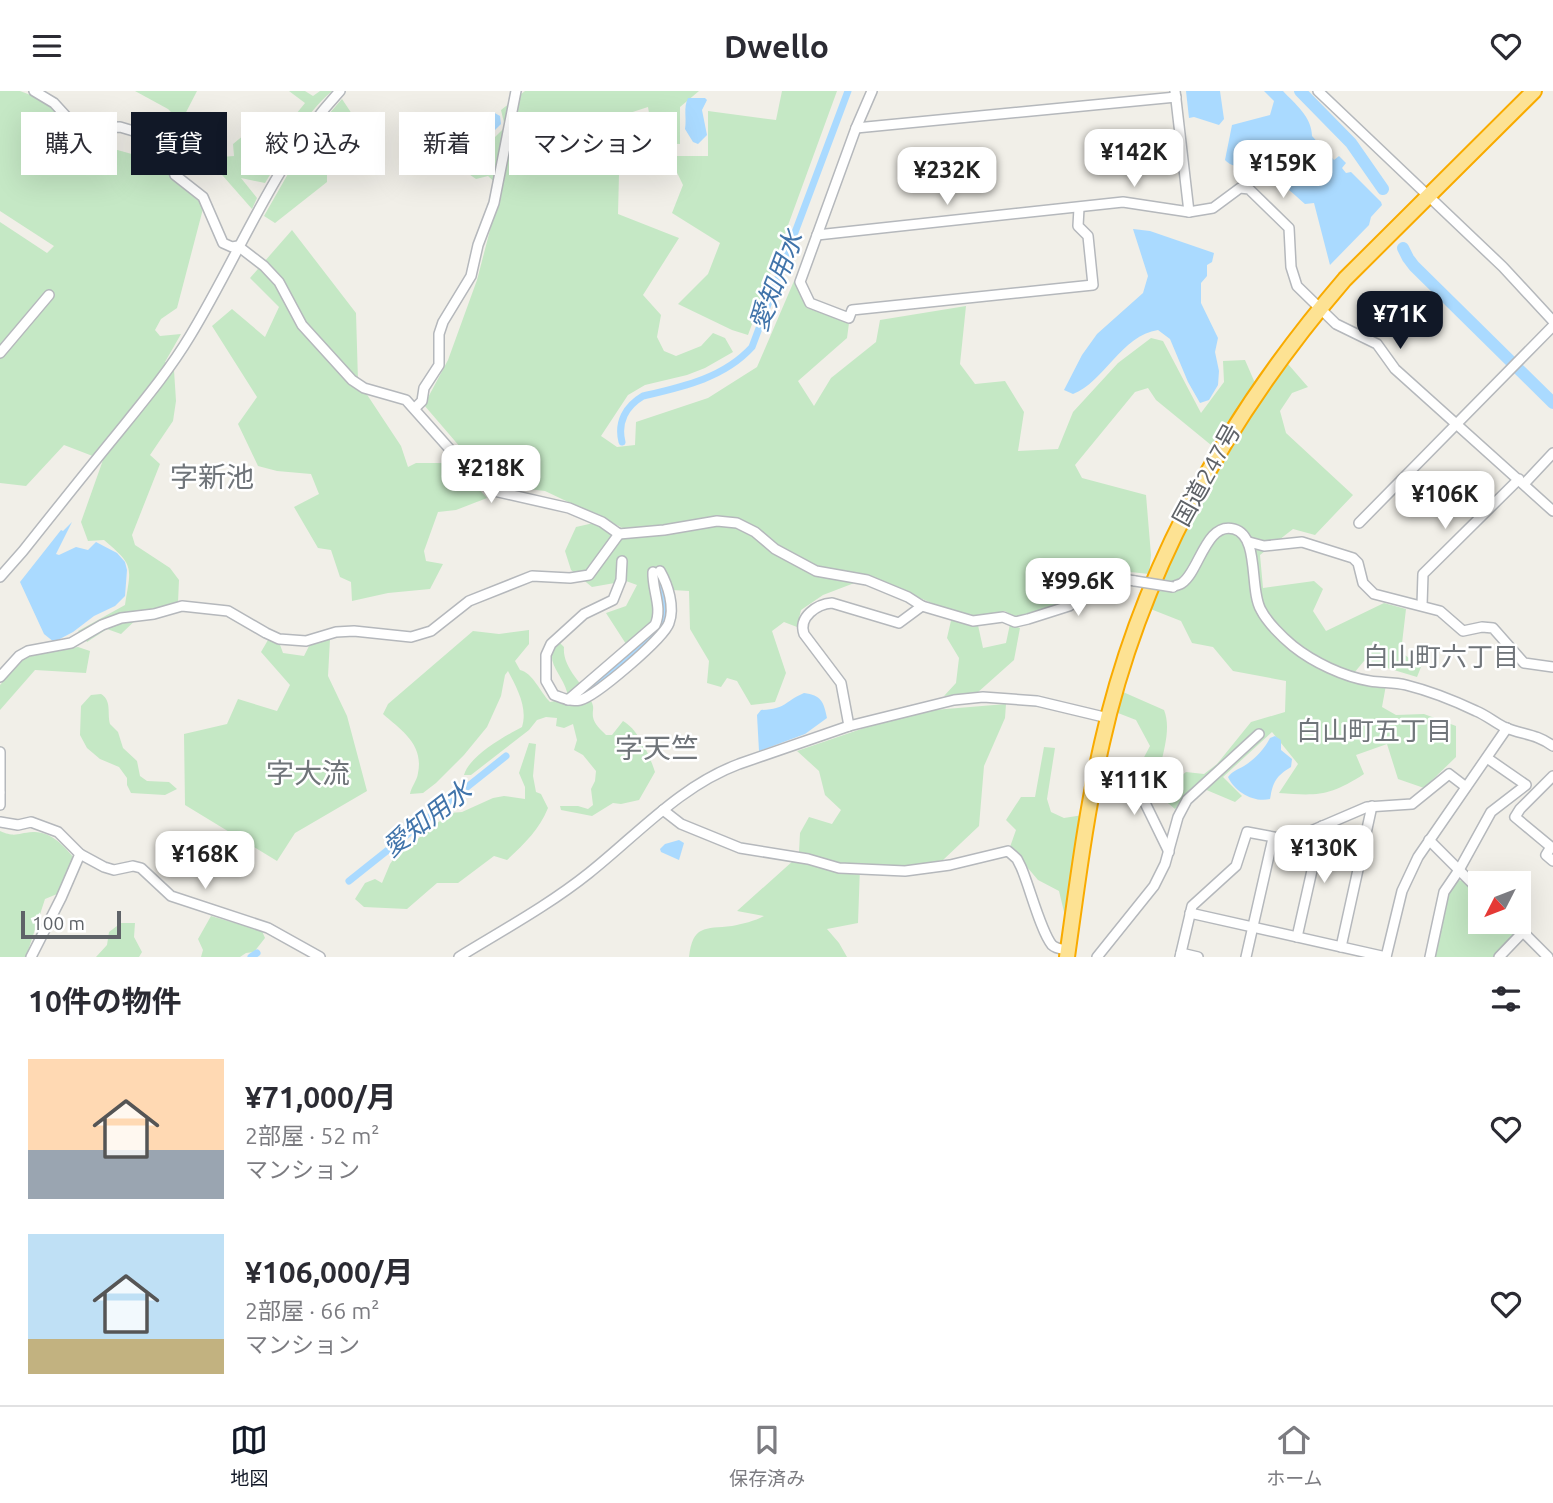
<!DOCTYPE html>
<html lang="ja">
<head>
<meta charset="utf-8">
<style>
  :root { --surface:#fff; --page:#f2f2f3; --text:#2b2b33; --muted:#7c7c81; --line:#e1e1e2; --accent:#111827 }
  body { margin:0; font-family:Ubuntu,"Noto Sans JP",sans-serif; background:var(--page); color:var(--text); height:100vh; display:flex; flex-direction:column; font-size:26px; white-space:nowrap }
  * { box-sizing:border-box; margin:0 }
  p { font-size:23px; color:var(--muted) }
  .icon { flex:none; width:38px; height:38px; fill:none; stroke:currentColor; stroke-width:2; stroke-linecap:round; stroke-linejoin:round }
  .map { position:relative; height:866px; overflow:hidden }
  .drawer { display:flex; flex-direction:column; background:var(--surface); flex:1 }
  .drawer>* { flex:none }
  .guide { position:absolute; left:21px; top:21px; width:700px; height:63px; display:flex; gap:14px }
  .needle { width:46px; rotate:228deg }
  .fabs { position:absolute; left:1468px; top:780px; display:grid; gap:14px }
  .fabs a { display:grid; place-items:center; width:63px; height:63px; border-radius:0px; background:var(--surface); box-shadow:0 7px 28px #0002; font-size:35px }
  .scale { position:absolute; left:21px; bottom:18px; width:100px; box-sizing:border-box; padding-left:7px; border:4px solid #5f6368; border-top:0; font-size:19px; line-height:24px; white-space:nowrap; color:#5f6368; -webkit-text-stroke:5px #fff; paint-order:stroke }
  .price { position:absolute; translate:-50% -60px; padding:0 16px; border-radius:14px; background:#fff; color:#222; font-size:23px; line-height:46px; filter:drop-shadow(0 2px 4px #0008) }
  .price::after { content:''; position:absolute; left:50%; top:42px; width:21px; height:16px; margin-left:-10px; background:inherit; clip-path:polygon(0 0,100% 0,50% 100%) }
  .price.on { background:var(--accent); color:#fff }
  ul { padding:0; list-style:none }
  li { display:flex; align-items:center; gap:21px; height:175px; padding:0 28px }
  li span { display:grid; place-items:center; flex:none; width:196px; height:140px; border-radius:0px; color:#555 }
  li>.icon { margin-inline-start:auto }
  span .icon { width:84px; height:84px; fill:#fffc; stroke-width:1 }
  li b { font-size:30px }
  h2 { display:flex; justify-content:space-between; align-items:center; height:84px; padding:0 28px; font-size:30px }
  .chip { padding:0 24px; border-radius:0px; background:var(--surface); box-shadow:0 7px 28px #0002; font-size:24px; line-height:63px }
  .chip.on { background:var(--accent); color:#fff }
  header { display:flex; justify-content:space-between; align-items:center; height:91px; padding:0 28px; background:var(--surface); font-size:32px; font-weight:700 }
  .menu { display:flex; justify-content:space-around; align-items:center; height:98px; border-top:2px solid var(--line); background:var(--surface); font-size:19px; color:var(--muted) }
  .menu a { display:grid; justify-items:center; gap:4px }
  .menu .on { color:var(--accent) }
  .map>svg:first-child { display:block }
  .green { fill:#c5e8c5 }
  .water { fill:#aadaff }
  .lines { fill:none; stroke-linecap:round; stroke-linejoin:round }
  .canal { stroke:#aadaff; stroke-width:7 }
  .river { stroke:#aadaff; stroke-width:12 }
  .minor-casing { stroke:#b5b8bc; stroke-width:12 }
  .highway-casing { stroke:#f9ab00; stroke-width:18 }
  .minor { stroke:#fff; stroke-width:9 }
  .highway { stroke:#fde293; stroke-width:14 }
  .minor-bridge-casing { stroke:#b5b8bc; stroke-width:12; stroke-linecap:butt }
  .minor-bridge { stroke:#fff; stroke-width:9 }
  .labels { text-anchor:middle; stroke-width:5; stroke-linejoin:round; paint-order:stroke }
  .street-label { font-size:24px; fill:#5f6368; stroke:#fff }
  .water-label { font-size:26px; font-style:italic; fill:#4174aa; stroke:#fff }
  .neighbourhood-label { font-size:26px; fill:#70757a; stroke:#fff }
  .quarter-label { font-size:28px; fill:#70757a; stroke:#fff }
</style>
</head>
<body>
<header><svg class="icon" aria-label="menu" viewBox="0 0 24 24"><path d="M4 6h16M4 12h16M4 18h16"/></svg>Dwello<svg class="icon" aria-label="heart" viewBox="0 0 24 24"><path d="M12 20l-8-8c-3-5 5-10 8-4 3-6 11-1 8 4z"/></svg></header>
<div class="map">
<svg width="1553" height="866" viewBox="0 0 1553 866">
  <rect width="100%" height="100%" fill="#f1efe8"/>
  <g class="green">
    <path d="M0 0H20L49 11 66 32 83 42 103 43V55L139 65 150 57 179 94 204 114 177 217 161 228 155 239 160 245 181 243 165 271 174 279 176 310 173 330 150 364 160 373 132 444 135 454 170 477 179 489 178 512 144 521 121 543 107 538 87 551 78 540 125 514C131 476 135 475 104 449L88 450 81 431 103 369 64 354 26 395 0 392V131L47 162 54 155 0 120Z"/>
    <path d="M135 0H197L181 31 168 18Z"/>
    <path d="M289 0H305L313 5 320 0H332C303 25 285 60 265 92L241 87 257 107 252 118 216 77 205 71 192 44 184 37 191 31 205 41 209 59 220 66 234 65 233 53 244 44 275 49 305 12Z"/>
    <path d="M525 0H699L680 16V53L654 52 648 16 608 29 619 83 618 123 679 147 643 204 661 224 657 246 664 260 676 265 701 255 713 242 725 247 733 261 705 277 687 284 645 294 628 304 601 345 617 356 635 354 636 331 708 307 757 276 794 190 807 217 849 232 847 247 798 290 814 315 831 287 876 251 880 229 966 215 960 273 975 293 1005 290 1024 321 1018 360 1058 358 1073 321 1118 272 1151 247 1163 250 1201 322 1224 291 1223 270 1245 269 1255 292 1211 354 1156 309 1148 297 1135 301 1075 374 1082 387 1146 404 1151 464 1149 483 1121 480 1066 511 1018 528 1005 520 976 525 983 557 1006 552 1010 533 1020 537 1014 569 977 602 944 605 956 592 959 567 947 547 953 521 870 486 823 504 801 519 797 536 784 531 772 540 786 582 775 611 751 614 737 590 727 587 721 596 707 592 709 570 690 538 689 500 672 499 663 478 651 480 655 519 649 536 626 553 606 522 626 515 637 494 626 490 592 496 571 479 565 460 576 436 598 431 623 437 545 400 504 395 479 378 424 314 448 269 477 189 501 97 488 85 476 88 453 72 442 50 449 36 459 30 476 56 491 50 505 36 501 19Z"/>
    <path d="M782 0H837L748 244 732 239 678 213 708 183 720 152 672 122 683 94 669 65H708V20L776 29Z"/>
    <path d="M342 8 356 29 340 48 341 56 327 74V91L275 132 264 125 309 46Z"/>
    <path d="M292 139 356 222 358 290 401 355 408 376 416 372H455L487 407 456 419 438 421 424 460 426 470 443 473 430 498 388 502 352 510 351 491 340 486 331 459 318 457 294 416 319 403 311 383 277 380 258 375 238 333 257 306 212 235 232 218 265 246 279 216 250 187Z"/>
    <path d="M1288 273 1308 296 1292 302 1280 320 1286 342 1353 404 1315 444 1293 438 1260 464 1263 497 1314 490 1323 498 1313 520 1326 540 1384 512 1406 518 1401 561 1421 576 1417 586 1364 570 1354 582 1386 594 1382 616 1396 624 1424 623 1456 635V666L1424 697 1398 688 1387 653 1356 664 1364 683C1330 705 1318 705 1279 702L1298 673 1272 641 1223 686 1242 705 1235 711 1197 695 1175 718 1150 697 1142 670 1150 655 1136 629 1118 622 1123 601 1164 619C1172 638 1162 665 1158 685L1170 694 1186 681 1204 683 1217 673 1251 631 1285 621 1286 590 1233 580 1213 556 1192 552 1181 530 1148 517 1204 402 1259 314Z"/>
    <path d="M529 539V553L515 570 520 579C533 582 540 601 550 611L565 608 567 601C562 582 541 568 559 551L564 556C562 577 583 592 591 610 595 617 592 619 593 626 594 633 601 639 606 644H612L623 630C638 638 650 665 655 681L639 709 621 713 613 712 592 725 561 719 560 715H578L588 718 593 714 591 698 595 690 596 680 583 664 574 659 577 649 573 633 564 637 556 635 557 627 546 626 537 629 529 639 471 684H464C469 665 505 645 522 636 528 617 517 597 508 580L505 584 501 605 487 636 464 664 436 692 423 702 410 703C411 696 417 690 418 682 424 653 401 639 383 623L388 613 473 540 499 543Z"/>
    <path d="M330 548 328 585 347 625 367 700 295 742 277 770 185 714 184 643 227 633 238 608 277 620 290 594 261 561 268 549 279 551 283 562 304 565 310 553Z"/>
    <path d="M78 556 90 560 86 582 35 579 0 619V594L20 570 31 563Z"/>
    <path d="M101 603C112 610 107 621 110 633L118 641 123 657 137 670 140 685 147 690 169 691 177 698 165 704 131 702 127 694V687L119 676 100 668 87 657 80 644 81 615 91 604Z"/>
    <path d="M1006 613 1005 627 984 675 979 735 943 769 887 779 860 776 858 832 827 838 839 852 847 866H689C693 834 704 838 732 835 742 833 755 830 764 825L737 820 794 769 799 761 800 742 809 726 832 733 841 719 825 704 819 680 797 660 867 636 934 619Z"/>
    <path d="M529 652 536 653 533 685 536 701 541 703 548 717C539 739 525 752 507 769L494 765 458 792H437L407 818 364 816 355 808 365 792 375 788 382 792 390 773 395 766 450 722 462 721 493 707 504 705 525 708V696L519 682Z"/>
    <path d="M1044 656 1055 657 1047 708 1051 721 1064 727 1083 724 1076 785 1065 825 1059 800 1038 789 1010 756 1016 739 1006 729 1021 706H1035Z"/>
    <path d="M0 740C16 747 17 742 33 741 51 740 64 755 75 768L57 803 45 808 26 866H0Z"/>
    <path d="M1456 789 1467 790 1480 804V831H1508L1514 837 1515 845 1495 866H1434L1447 802Z"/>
    <path d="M211 825 262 840 265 847 254 861 246 862 240 866H201L203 859 198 848Z"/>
    <path d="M121 832H135L134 846 142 861 139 866H96L107 854 109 841Z"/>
  </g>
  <g class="water">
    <path d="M1186 0H1220L1224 28 1219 34 1194 26 1189 27Z"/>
    <path d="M1264 0H1283C1295 13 1312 26 1312 45L1334 69 1339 65 1346 72 1342 77 1346 82 1351 81 1381 111 1382 114 1371 126 1369 134 1330 174 1314 112 1305 113C1291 101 1275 85 1257 79 1246 75 1233 78 1225 69L1232 34 1270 24 1274 10Z"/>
    <path d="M688 7H705L707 9 702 19 707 44 698 53 693 51 685 38C687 27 683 17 688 7Z"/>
    <path d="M493 21 500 25 501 33 485 49 478 52 465 35 464 29 473 23Z"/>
    <path d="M1133 138 1150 140 1214 162 1212 171 1207 174V185L1201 192V212L1218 247 1215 261 1219 280 1218 294 1209 309 1200 312 1188 291 1170 248 1158 239C1122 244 1103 292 1073 303L1064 299 1082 264 1097 243 1143 202 1148 185Z"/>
    <path d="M72 431 56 463 59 464 76 456 88 459 96 451 117 462 125 471 127 479 125 505 115 515 94 525 73 541 54 551 44 543 20 491 61 439 63 440Z"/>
    <path d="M804 602C821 604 824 611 827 627L805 643 759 660 757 624 761 619C787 618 783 611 804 602Z"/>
    <path d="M1275 645 1281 649V659L1292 668 1291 676C1276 685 1273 691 1270 708 1254 712 1235 701 1228 686 1233 679 1240 678 1247 673 1256 667 1265 657 1270 647Z"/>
    <path d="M679 749 684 752 679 769 661 761 660 758 665 753Z"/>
  </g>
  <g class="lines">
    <g class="canal">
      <path d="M622 351C617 331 626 315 643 305 682 296 724 287 752 256L848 0"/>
      <path d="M589 598 659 537 664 524 656 482"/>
      <path d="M349 790 506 665"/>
      <path d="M251 866 257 862"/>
    </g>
    <g class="river">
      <path d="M1300 0 1351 52 1383 98"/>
      <path d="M1403 157 1408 167 1414 175 1553 312"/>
    </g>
    <defs>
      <g id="minor">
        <path d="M34 0 54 12 75 35 82 37 120 36 137 41 153 52 170 69 175 84 203 106 223 152 232 156 238 155 264 175 279 191 302 234 352 289 364 297 406 309 455 364 485 393 494 400 569 417 602 431 619 443 664 439 717 430 737 432 755 441 775 458 816 480 867 489 908 506 922 515 973 530 1003 526 1015 531 1028 528 1069 515 1093 498 1117 487 1135 490"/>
        <path d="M872 0 856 37 800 191 810 212 849 227 852 219 1093 194 1088 145 1078 135 1079 117"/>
        <path d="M1175 0 1189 121"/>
        <path d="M1318 0 1503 176 1553 230"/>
        <path d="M856 37 1176 6"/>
        <path d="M817 144 1123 111 1189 121 1213 117 1240 97 1249 98 1289 137 1291 176 1297 195 1336 233 1377 253 1395 278 1553 420"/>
        <path d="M0 262 49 204"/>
        <path d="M415 317 422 310 424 297 439 274V243L443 231 471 185 478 154 494 112 516 0"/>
        <path d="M1524 393 1553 362"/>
        <path d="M1359 432 1553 235"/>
        <path d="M1249 451 1264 455 1302 451 1353 467 1358 472 1363 492 1374 503 1440 520 1463 540 1482 536 1493 537 1524 572 1553 576"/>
        <path d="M622 470 621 489 613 509 584 523 551 553 546 564V590L554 604C563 607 570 611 580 609 595 606 664 547 669 532 675 516 668 494 660 480"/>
        <path d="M0 486 23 460C54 421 85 382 117 343 142 312 169 280 190 245 240 163 274 71 340 0"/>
        <path d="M1173 496C1173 495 1182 493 1182 492 1199 481 1206 430 1234 438 1260 445 1249 499 1261 519 1267 531 1282 546 1293 555 1313 571 1344 586 1370 590 1382 592 1394 591 1406 594 1430 600 1455 610 1476 620 1486 624 1494 631 1504 636 1522 644 1535 642 1553 655"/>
        <path d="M1422 514 1423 483 1519 388"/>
        <path d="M0 586 19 565 28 560 71 552 102 534 121 527 154 523 182 515 228 520 266 542 279 548 306 550 336 541 354 540 411 546 431 540 469 510 532 485 570 487 589 484 619 443"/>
        <path d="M568 609 655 534C663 517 652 499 653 481"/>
        <path d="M849 635 841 592 804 543C798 526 817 513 832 512L899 532 922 515"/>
        <path d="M0 661V701"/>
        <path d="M1128 677 1169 761"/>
        <path d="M1553 685 1520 718 1515 726 1551 756 1546 764 1553 770"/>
        <path d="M0 702V714"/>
        <path d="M663 719 681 733 740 757 808 768 839 777 905 780 950 774 1008 760 1017 768 1021 776C1029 794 1041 841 1052 854 1056 858 1062 858 1068 859"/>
        <path d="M0 731 18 734 31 731 58 741 80 763 104 776 114 779 133 775 141 777 171 805 268 837 320 866"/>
        <path d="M1429 749 1480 800"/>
        <path d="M1190 822 1386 866"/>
        <path d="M1513 831 1548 866"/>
        <path d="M1297 846 1322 735"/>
        <path d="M1341 856 1372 715"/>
        <path d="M1181 862 1198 866"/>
        <path d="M31 866 61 807 80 763"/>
        <path d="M459 866C503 839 549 814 589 782 638 743 680 695 739 673L849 635 954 609 983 606 1037 610 1108 627"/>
        <path d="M1097 866 1154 795 1165 773 1178 726 1187 709 1259 643"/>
        <path d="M1180 866 1192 815 1236 775 1247 741 1290 749 1367 716 1412 713 1449 683 1466 696"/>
        <path d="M1246 866 1273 747"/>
        <path d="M1386 866 1402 800 1418 766 1507 637"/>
        <path d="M1430 866 1444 801 1459 779 1491 721 1526 694 1487 667"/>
        <path d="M1499 866 1523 841"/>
      </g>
      <path id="highway" d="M1067 866C1077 795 1086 722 1102 652 1141 477 1229 323 1345 188L1534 0"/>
    </defs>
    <use href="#minor" class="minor-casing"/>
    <use href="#highway" class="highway-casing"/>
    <use href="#minor" class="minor"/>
    <use href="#highway" class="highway"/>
    <defs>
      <path id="minor-bridge" d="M1135 490 1173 496"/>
    </defs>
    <use href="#minor-bridge" class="minor-bridge-casing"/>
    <use href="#minor-bridge" class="minor-bridge"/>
  </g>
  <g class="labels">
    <g class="street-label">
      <text transform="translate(1207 384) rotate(-61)" y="8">国道247号</text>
    </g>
    <g class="water-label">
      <text transform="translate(776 190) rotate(-69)" y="9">愛知用水</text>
      <text transform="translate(427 728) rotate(-38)" y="9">愛知用水</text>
    </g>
    <g class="neighbourhood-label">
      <text x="1441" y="575">白山町六丁目</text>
      <text x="1374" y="649">白山町五丁目</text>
    </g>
    <g class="quarter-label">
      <text x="212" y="396">字新池</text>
      <text x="657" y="667">字天竺</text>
      <text x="308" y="692">字大流</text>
    </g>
  </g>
</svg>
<div class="fabs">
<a><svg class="needle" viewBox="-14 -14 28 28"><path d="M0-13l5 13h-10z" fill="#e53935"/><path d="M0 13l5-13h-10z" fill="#7c7c81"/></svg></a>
</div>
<div class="scale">100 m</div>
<b class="price" style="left:1134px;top:98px">¥142K</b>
<b class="price" style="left:1283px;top:109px">¥159K</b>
<b class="price" style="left:947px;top:116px">¥232K</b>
<b class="price on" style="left:1400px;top:260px">¥71K</b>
<b class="price" style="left:491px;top:414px">¥218K</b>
<b class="price" style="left:1445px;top:440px">¥106K</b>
<b class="price" style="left:1078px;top:527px">¥99.6K</b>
<b class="price" style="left:1134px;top:726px">¥111K</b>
<b class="price" style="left:1324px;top:794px">¥130K</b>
<b class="price" style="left:205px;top:800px">¥168K</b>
<div class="guide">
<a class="chip">購入</a>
<a class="chip on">賃貸</a>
<a class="chip">絞り込み</a>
<a class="chip">新着</a>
<a class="chip">マンション</a>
</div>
</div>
<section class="drawer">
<h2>10件の物件<svg class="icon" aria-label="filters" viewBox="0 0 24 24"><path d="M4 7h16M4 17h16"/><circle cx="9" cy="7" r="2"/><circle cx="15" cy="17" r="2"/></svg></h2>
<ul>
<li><span style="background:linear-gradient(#ffd9b3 65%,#9aa5b1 0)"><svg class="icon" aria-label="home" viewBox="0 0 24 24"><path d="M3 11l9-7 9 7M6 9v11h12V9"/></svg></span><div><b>¥71,000/月</b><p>2部屋 · 52 m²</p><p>マンション</p></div><svg class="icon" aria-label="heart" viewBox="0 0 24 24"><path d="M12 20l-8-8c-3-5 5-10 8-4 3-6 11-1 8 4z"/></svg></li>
<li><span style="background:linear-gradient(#bfe0f5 75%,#c2b280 0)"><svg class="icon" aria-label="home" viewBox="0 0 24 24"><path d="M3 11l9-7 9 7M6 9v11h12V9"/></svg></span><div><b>¥106,000/月</b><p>2部屋 · 66 m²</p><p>マンション</p></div><svg class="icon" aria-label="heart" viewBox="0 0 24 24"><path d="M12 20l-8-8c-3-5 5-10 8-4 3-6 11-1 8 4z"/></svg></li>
</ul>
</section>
<nav class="menu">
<a class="on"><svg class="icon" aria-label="map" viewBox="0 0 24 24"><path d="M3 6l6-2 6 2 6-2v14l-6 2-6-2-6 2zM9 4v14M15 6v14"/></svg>地図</a>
<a><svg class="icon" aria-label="saved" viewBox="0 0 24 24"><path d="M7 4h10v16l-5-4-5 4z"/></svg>保存済み</a>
<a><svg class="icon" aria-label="home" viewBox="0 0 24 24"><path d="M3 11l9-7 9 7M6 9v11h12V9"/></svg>ホーム</a>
</nav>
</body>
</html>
